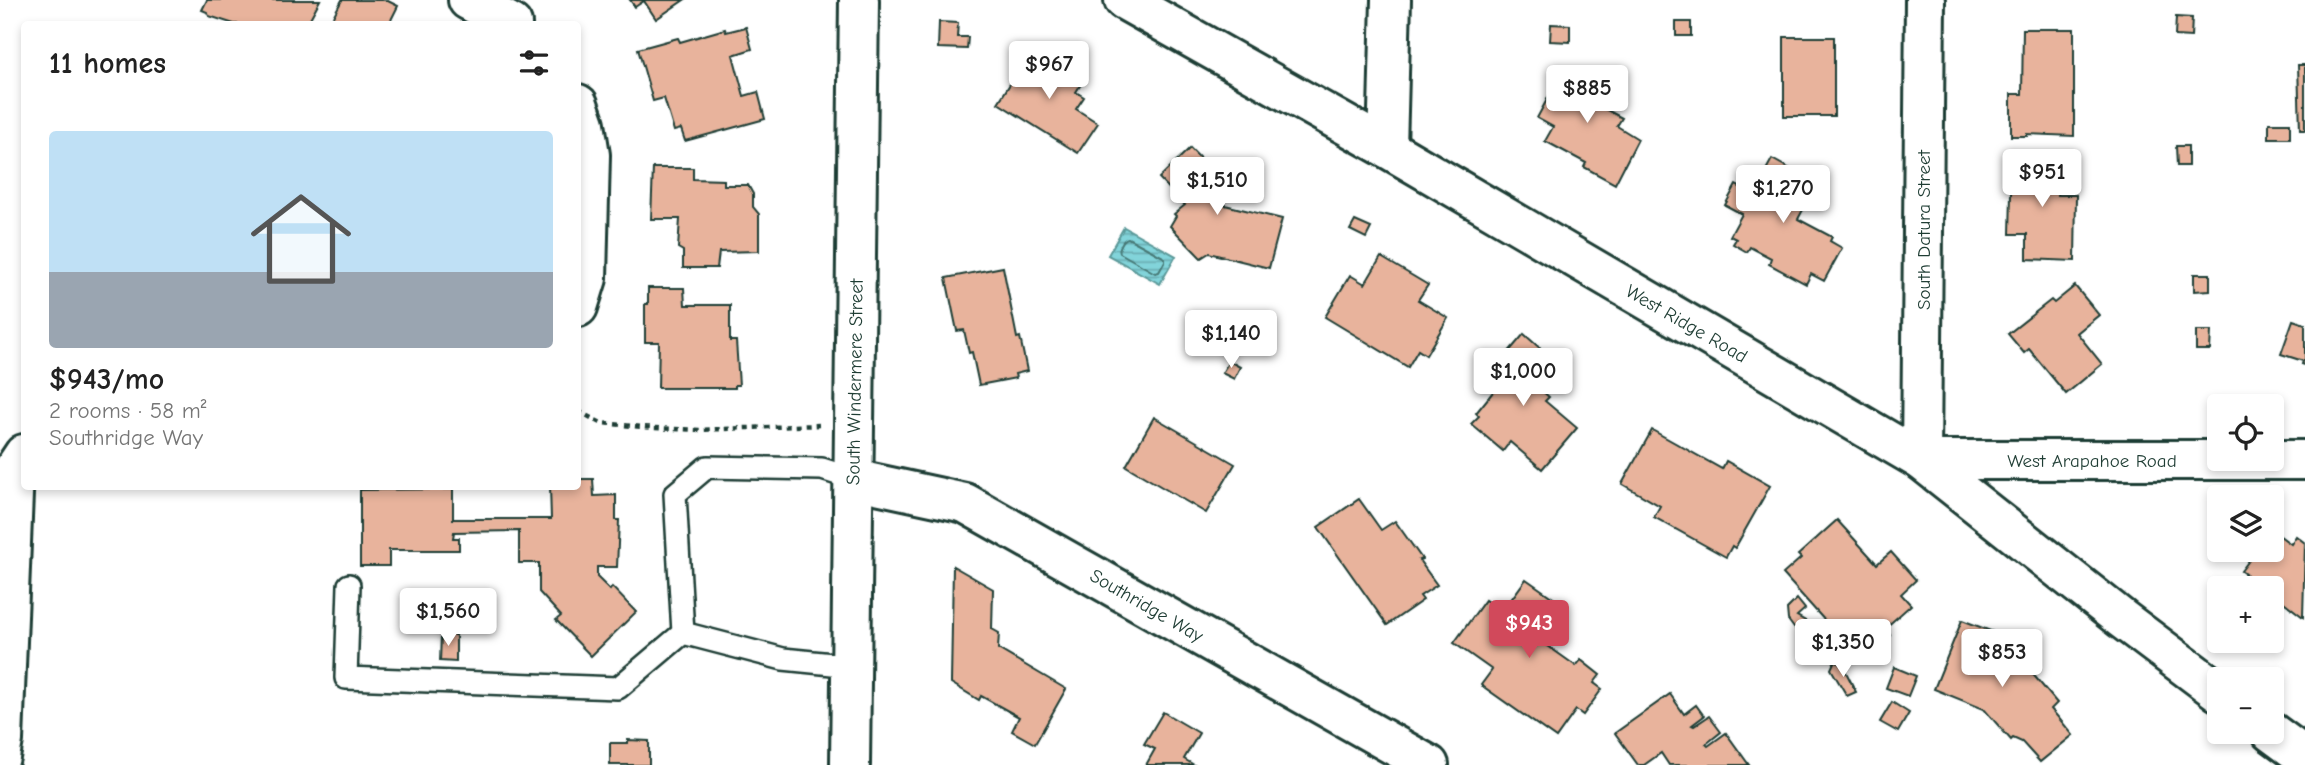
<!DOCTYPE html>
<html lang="en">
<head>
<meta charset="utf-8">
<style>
  :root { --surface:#fff; --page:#f2f2f2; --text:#222; --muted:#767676; --accent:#d1495b }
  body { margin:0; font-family:"Comic Neue",sans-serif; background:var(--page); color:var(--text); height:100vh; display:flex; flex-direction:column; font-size:26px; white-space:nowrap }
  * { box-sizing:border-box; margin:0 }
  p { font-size:23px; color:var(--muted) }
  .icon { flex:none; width:38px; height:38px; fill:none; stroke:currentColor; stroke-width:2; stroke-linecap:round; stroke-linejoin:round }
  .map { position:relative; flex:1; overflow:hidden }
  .panel { position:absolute; left:21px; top:21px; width:560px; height:469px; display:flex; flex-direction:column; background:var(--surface); border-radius:7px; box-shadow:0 4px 10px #0003 }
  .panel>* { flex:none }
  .buttons { position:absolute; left:2207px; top:394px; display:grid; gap:14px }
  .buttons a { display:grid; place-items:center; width:77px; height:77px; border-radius:7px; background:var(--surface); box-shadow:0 4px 10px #0003; font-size:35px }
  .price { position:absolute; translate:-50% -60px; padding:0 16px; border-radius:7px; background:#fff; color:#222; font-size:23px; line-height:46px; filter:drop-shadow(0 2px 4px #0008) }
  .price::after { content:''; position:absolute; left:50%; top:42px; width:21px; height:16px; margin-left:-10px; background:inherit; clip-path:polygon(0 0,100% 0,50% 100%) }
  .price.current { background:var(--accent); color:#fff }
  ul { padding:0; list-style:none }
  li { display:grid; align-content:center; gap:14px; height:371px; padding:0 28px }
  li span { display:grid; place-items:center; height:217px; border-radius:7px; color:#555 }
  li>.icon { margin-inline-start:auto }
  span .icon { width:126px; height:126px; fill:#fffc; stroke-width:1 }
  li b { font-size:30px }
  h2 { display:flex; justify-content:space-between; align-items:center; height:84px; padding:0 28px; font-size:30px }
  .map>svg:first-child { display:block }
  .water { fill:url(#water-rules); stroke:#5a9898; stroke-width:2 }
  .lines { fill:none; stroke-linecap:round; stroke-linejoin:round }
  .shore { stroke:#477976; stroke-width:2 }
  .building { fill:#e8b39c; stroke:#1f3d34; stroke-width:2 }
  .lane-casing { stroke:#1f3d34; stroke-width:26 }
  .street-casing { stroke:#1f3d34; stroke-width:44 }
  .secondary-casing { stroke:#1f3d34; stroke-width:44 }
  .path { stroke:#1f3d34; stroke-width:4.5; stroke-dasharray:5 5; stroke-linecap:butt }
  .lane { stroke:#fff; stroke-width:21 }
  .street { stroke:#fff; stroke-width:38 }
  .secondary { stroke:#fff; stroke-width:38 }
  .labels { text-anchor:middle; stroke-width:5; stroke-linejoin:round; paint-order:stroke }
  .street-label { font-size:19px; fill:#1f3d34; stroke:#fff }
</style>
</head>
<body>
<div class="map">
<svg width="2305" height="765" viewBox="0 0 2305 765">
  <defs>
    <pattern id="water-rules" width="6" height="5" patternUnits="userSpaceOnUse" patternTransform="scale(1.75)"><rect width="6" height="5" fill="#82d4da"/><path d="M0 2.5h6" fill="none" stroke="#6aadb2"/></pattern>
  </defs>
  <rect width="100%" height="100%" fill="#fff"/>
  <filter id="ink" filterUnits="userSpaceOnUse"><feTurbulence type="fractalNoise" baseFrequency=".0143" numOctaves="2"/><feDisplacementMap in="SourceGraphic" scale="14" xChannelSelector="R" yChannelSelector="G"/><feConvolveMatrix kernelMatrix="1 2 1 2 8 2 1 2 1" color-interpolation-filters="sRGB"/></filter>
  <g filter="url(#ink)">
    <path class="water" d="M1124 227 1176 256 1160 284 1108 255Z"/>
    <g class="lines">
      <path class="shore" d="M1128 238 1165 258V261L1159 272 1155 273 1120 253C1118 248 1123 239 1128 238Z"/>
    </g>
    <g class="building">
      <path d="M207 0H320L307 24H234L209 16 207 12 202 10Z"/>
      <path d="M342 0H386L398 6 389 24H329Z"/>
      <path d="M630 0H684L656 19 644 1 635 7Z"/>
      <path d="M2176 17 2192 18 2191 37 2175 36Z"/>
      <path d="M939 22 958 23 957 37H968L967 49 938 48Z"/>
      <rect x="1676" y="22" width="15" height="14"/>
      <path d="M1551 24 1570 25V42L1550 41Z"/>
      <path d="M746 27 752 49 733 55 744 96 758 92 765 119 685 141 681 129 674 131 664 98 653 101 638 49 678 38 680 42 725 29 726 32Z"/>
      <path d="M2023 29H2074V136L2027 134V136H2011V94H2022Z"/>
      <rect x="1784" y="37" width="50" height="79"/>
      <path d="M1032 49 1083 81 1076 92 1084 97 1076 109 1098 123 1078 153 998 103Z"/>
      <path d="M2298 65H2305V130H2300Z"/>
      <path d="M1565 66 1605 88 1603 90 1612 95 1605 109 1622 118 1617 126 1638 139 1615 184 1584 167 1586 163 1545 141 1553 127 1537 118Z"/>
      <rect x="2269" y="123" width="21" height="15"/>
      <path d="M2176 146H2188V166H2177Z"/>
      <path d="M1190 148 1222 181 1211 191 1225 205 1282 219 1269 268 1209 253 1201 258 1170 226 1176 216 1174 214 1185 205 1159 178Z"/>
      <path d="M2012 155 2059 156 2058 195H2076L2075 261 2027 259V234H2010Z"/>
      <path d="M1772 159 1817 184 1798 219 1832 237 1830 241 1842 248 1824 281 1811 274 1806 284 1769 264 1771 258 1750 247 1747 252 1733 244 1736 239 1730 236 1742 214 1725 205 1736 185 1753 194Z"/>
      <path d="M653 168H693V179L724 180V185H748L753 194V207L759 214V251L719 252 717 268H683V251L678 248 680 219H651Z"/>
      <path d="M1355 221 1371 228 1366 238 1350 230Z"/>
      <path d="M1381 257 1428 285 1418 300 1448 318 1426 355 1418 350 1408 367 1325 317 1350 275 1365 284Z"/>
      <path d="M1003 267 1017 338 1020 337 1027 371 1015 374 1016 378 979 385 972 352 969 353 964 330 957 331 946 278Z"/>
      <path d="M2194 274H2210V290L2194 291Z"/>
      <path d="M2075 286 2099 315 2077 333 2102 364 2066 394 2029 349 2024 353 2008 334 2051 300 2054 303Z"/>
      <path d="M648 288H684L685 305H730V341H736L739 385H735V388H658L659 342H645V304H648Z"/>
      <path d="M2293 320 2305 324V365L2302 364 2303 361 2281 354Z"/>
      <path d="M2196 331H2211L2210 350H2196Z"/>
      <path d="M1524 334 1551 358 1531 381 1549 397 1545 401 1577 428 1542 469 1510 442 1503 451 1471 424 1479 416 1476 413 1505 377 1495 368Z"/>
      <path d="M1229 361 1240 367 1234 379 1222 373Z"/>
      <path d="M1154 417 1235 464 1206 513 1126 466Z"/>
      <path d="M1652 430 1722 469 1726 461 1770 486 1735 548 1732 546 1726 557 1654 517 1660 506 1622 484Z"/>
      <path d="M578 479H593L594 496 616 495V520H619L617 567H597V577L610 590 612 587 636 612 591 656 556 620 561 616 539 592V563H519V531L454 532 453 538H459V550H389V566H360V490L453 489V519H551L550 486H578Z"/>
      <path d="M1359 499 1381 530 1395 521 1422 559 1419 560 1437 585 1420 596 1423 600 1387 625 1318 527Z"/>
      <path d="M1837 520 1877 564 1891 552 1916 580 1901 594 1911 605 1884 629 1890 635 1861 661 1783 574 1801 558 1798 555Z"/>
      <path d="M2272 530 2291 544 2296 536 2305 543 2303 617 2272 593V588H2264L2241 571 2257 550H2272Z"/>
      <path d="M953 566 993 589 992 629 999 633 998 649 1066 689 1035 744 1012 731 1019 717 981 696 979 700 951 683Z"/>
      <path d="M1526 579 1566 607 1541 641 1576 666 1581 660 1600 675 1594 683 1602 689 1583 715 1576 710 1556 738 1481 685 1492 670 1454 643 1485 600 1502 612Z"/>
      <path d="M1797 599 1805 609 1797 616 1816 627 1809 637 1794 628 1788 620 1787 609Z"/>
      <path d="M1962 620 2014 640 2008 654 2021 660 2057 703 2051 709 2073 735 2040 762 2022 742 2013 738 2011 740 1984 709 1934 689Z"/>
      <path d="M441 635H456V662L440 661Z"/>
      <path d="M1835 660 1844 668 1856 692 1847 696 1831 669Z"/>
      <path d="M1894 667 1916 676 1908 696 1886 688Z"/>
      <path d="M1670 694 1684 714 1696 705 1704 716 1692 725 1694 726 1709 716 1721 732 1706 744 1708 746 1726 733 1749 765H1669L1661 753 1644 765H1638L1615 733Z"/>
      <path d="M1892 702 1909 713 1898 732 1880 722Z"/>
      <path d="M1163 712 1199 733 1184 759 1194 765H1146L1155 749 1144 744Z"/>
      <path d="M628 740 649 741V765H610V743H628Z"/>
    </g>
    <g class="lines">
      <defs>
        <g id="lane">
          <path d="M349 585 346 678 618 688 683 633 783 659 852 666"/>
          <path d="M683 633 675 494 707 467 822 469 853 479"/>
        </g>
        <g id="street">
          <path d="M468 0 512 24"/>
          <path d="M1925 0 1921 460H2305"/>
          <path d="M578 104 585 124 590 155 587 278 578 307"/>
          <path d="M1387 148 1391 0"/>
          <path d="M853 479 965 503 1429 765"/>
          <path d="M0 757 3 740 14 469 24 454"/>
          <path d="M850 765 859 0"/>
        </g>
        <g id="secondary">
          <path d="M1124 0 1387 148 1921 460 2122 619 2219 692"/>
          <path d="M2271 732 2305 757"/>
        </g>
      </defs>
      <use href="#lane" class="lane-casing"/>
      <use href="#street" class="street-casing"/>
      <use href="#secondary" class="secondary-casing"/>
      <path class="path" d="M578 411 601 423 654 428 699 430 819 425"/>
      <use href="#lane" class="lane"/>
      <use href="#street" class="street"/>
      <use href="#secondary" class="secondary"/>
    </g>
  </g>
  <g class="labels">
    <g class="street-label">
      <text transform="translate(1923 230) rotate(-90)" y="7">South Datura Street</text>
      <text transform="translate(1687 323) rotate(30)" y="7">West Ridge Road</text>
      <text transform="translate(854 382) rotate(-89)" y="7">South Windermere Street</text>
      <text x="2092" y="467">West Arapahoe Road</text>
      <text transform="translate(1147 605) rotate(30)" y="7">Southridge Way</text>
    </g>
  </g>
</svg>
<div class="buttons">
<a><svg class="icon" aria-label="locate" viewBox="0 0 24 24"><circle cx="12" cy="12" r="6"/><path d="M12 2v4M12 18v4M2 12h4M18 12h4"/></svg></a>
<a><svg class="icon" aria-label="layers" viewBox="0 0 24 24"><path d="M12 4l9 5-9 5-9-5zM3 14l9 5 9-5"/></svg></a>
<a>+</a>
<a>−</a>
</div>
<b class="price" style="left:1049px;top:101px">$967</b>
<b class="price" style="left:1587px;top:125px">$885</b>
<b class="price" style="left:2042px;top:209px">$951</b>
<b class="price" style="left:1217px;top:217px">$1,510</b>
<b class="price" style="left:1783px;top:225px">$1,270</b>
<b class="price" style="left:1231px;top:370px">$1,140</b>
<b class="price" style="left:1523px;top:408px">$1,000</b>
<b class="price" style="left:448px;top:648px">$1,560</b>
<b class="price current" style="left:1529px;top:660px">$943</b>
<b class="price" style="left:1843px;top:679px">$1,350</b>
<b class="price" style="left:2002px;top:689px">$853</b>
<section class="panel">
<h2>11 homes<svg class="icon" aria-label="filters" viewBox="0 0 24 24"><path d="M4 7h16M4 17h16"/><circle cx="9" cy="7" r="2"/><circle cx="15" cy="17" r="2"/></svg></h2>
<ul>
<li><span style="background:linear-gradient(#bfe0f5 65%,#9aa5b1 0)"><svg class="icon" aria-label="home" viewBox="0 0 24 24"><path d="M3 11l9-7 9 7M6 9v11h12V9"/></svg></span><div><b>$943/mo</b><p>2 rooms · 58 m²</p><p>Southridge Way</p></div></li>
</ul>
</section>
</div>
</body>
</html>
